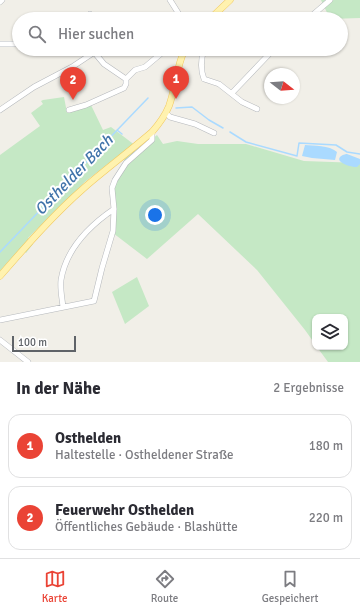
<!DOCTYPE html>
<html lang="de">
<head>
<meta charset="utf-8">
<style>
  :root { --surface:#fff; --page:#f2f2f3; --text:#2b2b33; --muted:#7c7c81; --line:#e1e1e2; --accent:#ea4335 }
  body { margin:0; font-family:Signika,sans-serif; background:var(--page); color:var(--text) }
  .controls { position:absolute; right:12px; bottom:12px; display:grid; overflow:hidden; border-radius:8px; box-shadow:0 1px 3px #0004 }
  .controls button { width:36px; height:36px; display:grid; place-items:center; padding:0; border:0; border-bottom:1px solid var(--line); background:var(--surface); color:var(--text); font:20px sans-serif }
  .compass { position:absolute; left:264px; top:68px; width:36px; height:36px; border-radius:50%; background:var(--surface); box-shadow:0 1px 3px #0004; rotate:107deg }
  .scale { position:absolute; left:12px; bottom:10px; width:64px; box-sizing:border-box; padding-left:4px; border:2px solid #5f6368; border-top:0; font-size:11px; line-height:14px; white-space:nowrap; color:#5f6368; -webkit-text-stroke:3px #fff; paint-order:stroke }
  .you { position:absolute; left:155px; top:215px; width:14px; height:14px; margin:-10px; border:3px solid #fff; border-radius:50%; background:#1a73e8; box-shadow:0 0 0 6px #1a73e833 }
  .badge { display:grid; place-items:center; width:26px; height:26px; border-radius:50%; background:var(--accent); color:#fff; font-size:13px; font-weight:700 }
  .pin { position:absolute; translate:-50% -33px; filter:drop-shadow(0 1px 2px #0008) }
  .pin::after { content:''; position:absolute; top:21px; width:14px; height:12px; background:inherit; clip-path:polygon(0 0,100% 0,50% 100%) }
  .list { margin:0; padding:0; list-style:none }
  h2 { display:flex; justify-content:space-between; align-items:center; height:52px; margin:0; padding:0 16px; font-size:17px }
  h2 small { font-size:13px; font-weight:400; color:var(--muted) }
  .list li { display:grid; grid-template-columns:26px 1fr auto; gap:12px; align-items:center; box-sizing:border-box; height:64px; margin:0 8px 8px; padding:0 8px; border:1px solid var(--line); border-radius:12px }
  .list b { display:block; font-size:15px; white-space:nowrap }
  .list p { margin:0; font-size:13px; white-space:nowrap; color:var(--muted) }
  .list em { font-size:13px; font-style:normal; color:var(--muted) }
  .icon { flex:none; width:22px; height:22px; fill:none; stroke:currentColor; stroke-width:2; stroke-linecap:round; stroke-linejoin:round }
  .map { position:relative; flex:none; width:360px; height:362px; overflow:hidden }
  .search { position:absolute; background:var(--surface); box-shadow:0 1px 3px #0004; left:12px; right:12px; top:12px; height:44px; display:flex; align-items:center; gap:10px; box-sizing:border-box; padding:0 14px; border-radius:22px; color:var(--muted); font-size:15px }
  .sheet { height:196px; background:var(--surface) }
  nav { display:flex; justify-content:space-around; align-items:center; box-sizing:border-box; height:56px; border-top:1px solid var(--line); background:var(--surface); font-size:11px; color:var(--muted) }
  nav a { display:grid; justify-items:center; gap:2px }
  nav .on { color:var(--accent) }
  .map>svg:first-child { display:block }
  .green { fill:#c5e8c5 }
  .water { fill:#aadaff }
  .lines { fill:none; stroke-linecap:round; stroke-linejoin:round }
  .stream { stroke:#aadaff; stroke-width:1.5 }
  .minor-casing { stroke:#b5b8bc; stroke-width:6 }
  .major-casing { stroke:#f2c960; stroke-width:7 }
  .minor { stroke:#fff; stroke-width:5 }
  .major { stroke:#fff2af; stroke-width:6 }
  .labels { text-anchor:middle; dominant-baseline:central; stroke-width:4; stroke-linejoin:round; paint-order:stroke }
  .water-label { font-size:16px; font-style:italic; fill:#4174aa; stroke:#fff }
</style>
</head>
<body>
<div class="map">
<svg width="360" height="362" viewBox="0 0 360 362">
  <rect width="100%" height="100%" fill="#f1efe8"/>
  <!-- green -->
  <path class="green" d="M321 0H360V18L330 19Z
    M64 97 67 113 91 105 103 130 111 127 140 149 157 135 163 144 177 141 198 144H246L304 161 360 163V362H328L317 347H345V317H315V344L305 330 257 270 198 214 147 259 113 233 111 187 125 161 118 156 86 181 28 238 33 244 26 253 21 248 0 271V155L40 126 31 113 43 104 41 101 43 100Z
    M137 277 149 306 125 324 112 292Z"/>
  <!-- water -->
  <path class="water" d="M305 145C314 146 329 145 337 152L335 160 312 158 302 156Z
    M347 154 360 159V164L357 167C353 167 344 165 341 162 336 158 343 154 347 154Z"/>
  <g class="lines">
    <!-- stream -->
    <path class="stream" d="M176 108 192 107 209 120 223 128
      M117 130 122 134
      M230 132 246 142 297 156 299 143 336 145 347 152 360 154
      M0 252 148 98"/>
    <!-- minor casing -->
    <g class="minor-casing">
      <path id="minor" d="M170 0 182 19
        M0 2 2 0
        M88 19 90 14
        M308 19 330 0
        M0 44H19
        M84 49 94 52 104 64 126 79
        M204 49C201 59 200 69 204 79L219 84 242 102 257 109
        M232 93 274 49
        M0 110 34 87 72 67 99 49
        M69 110 86 105 124 88 126 84V79L135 70 145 67 164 51 166 49
        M166 113 170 117 195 124 214 133
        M63 307C62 298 60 289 61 280 66 249 89 226 114 209
        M0 320 94 301 102 268 113 231 114 209 112 188 115 180 126 163 152 140V132
        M0 340 28 362"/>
    </g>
    <!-- major casing -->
    <g class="major-casing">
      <path id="major" d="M210 19 230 0
        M0 276C27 245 54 214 85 187 107 168 130 151 152 132 159 124 165 116 169 106 176 87 176 67 185 49"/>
    </g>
    <!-- minor -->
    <use href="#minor" class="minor"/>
    <!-- major -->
    <use href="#major" class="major"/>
  </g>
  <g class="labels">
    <!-- water labels -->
    <g class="water-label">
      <text transform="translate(74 175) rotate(-46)">Osthelder Bach</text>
    </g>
  </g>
</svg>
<div class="controls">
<button><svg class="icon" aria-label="layers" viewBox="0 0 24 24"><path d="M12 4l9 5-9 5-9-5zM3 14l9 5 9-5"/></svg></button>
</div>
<svg class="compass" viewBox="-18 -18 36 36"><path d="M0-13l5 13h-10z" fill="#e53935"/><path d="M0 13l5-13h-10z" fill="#7c7c81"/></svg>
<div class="scale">100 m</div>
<div class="you"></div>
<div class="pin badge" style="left:176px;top:99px">1</div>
<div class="pin badge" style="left:73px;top:100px">2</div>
<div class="search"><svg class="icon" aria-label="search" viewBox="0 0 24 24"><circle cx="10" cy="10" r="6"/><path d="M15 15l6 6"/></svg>Hier suchen</div>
</div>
<section class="sheet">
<h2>In der Nähe<small>2 Ergebnisse</small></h2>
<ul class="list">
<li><span class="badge">1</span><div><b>Osthelden</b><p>Haltestelle · Ostheldener Straße</p></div><em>180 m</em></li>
<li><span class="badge">2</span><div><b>Feuerwehr Osthelden</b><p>Öffentliches Gebäude · Blashütte</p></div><em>220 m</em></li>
</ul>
</section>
<nav>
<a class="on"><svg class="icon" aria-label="map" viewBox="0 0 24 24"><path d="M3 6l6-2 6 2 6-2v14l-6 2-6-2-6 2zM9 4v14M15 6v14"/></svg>Karte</a>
<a><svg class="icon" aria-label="directions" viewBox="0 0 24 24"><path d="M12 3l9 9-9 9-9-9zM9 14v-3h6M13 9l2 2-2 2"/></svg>Route</a>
<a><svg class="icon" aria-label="saved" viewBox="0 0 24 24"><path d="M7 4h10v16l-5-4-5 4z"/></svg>Gespeichert</a>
</nav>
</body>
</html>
